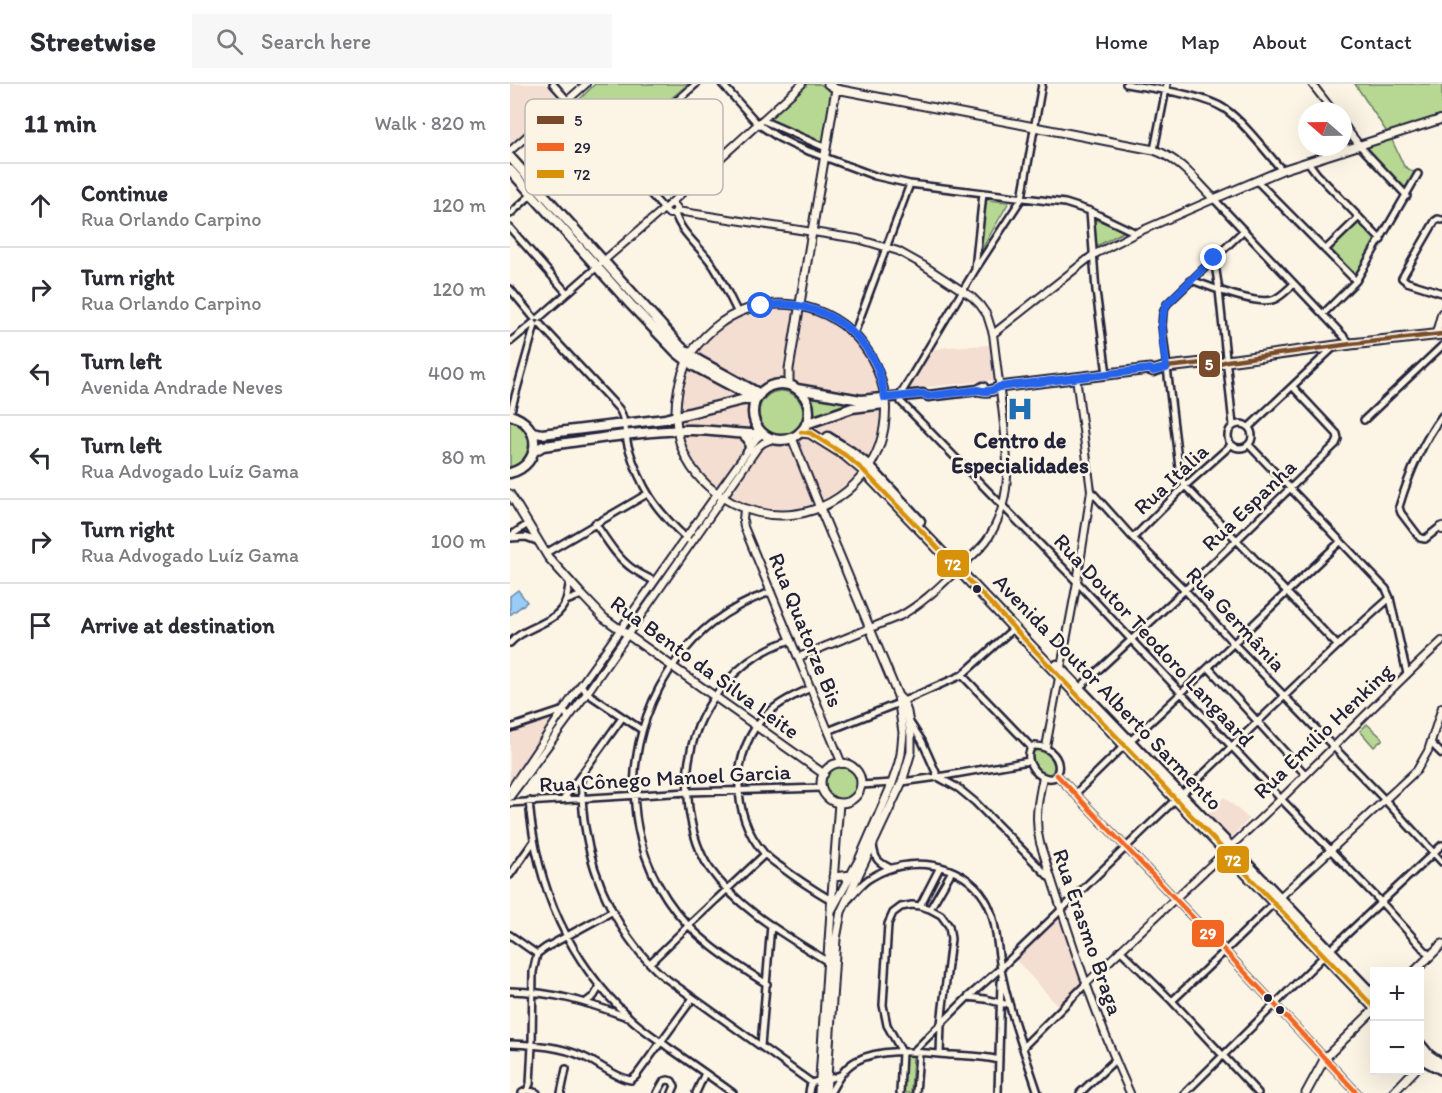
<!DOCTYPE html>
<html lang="en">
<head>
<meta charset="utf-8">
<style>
  :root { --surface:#fff; --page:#f7f7f7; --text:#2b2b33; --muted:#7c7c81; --line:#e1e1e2 }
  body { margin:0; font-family:Itim,sans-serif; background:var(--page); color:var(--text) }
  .controls { position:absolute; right:18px; bottom:18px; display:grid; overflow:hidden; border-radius:0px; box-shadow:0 6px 24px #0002 }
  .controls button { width:54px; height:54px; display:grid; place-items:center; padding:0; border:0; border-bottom:2px solid var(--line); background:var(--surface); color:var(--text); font:30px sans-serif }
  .compass { position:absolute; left:788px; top:18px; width:54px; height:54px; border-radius:50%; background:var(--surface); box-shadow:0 6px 24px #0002; rotate:290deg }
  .stop { position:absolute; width:18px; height:18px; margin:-14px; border:4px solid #2563eb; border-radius:50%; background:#fff }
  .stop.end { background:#2563eb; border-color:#fff; box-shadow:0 2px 6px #0008 }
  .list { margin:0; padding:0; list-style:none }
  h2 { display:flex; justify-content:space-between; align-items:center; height:78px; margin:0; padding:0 24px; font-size:26px }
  h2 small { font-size:20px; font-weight:400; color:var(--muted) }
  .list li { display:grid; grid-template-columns:39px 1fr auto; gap:18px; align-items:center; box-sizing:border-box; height:84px; padding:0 24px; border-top:2px solid var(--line) }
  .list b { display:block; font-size:22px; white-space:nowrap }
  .list p { margin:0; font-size:20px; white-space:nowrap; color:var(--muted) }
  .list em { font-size:20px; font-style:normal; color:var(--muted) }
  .icon { flex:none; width:33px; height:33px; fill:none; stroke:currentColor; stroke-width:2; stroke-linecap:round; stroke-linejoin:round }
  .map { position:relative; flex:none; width:932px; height:1009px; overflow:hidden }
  header { display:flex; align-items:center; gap:36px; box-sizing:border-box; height:84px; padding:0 30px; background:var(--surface); border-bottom:2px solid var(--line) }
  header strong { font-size:28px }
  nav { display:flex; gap:33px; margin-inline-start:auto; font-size:21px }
  .search { width:420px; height:54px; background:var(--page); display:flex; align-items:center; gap:15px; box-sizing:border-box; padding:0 21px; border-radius:0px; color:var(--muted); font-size:22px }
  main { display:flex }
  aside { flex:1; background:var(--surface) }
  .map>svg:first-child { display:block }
  .built { fill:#f4ddd1 }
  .green { fill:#b7d892; stroke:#6c7d66; stroke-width:1.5 }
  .water { fill:#99cdf7; stroke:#6989ac; stroke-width:1.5 }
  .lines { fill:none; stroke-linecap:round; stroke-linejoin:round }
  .minor-casing { stroke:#22223b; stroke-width:10 }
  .tertiary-casing { stroke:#22223b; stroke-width:10 }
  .secondary-casing { stroke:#22223b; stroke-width:11 }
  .primary-casing { stroke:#22223b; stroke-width:13 }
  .minor { stroke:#fcf5e5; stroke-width:5 }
  .tertiary { stroke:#fcf5e5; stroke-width:6 }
  .secondary { stroke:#fcf5e5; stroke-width:7 }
  .primary { stroke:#fcf5e5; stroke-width:8 }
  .bus-1-casing { stroke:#fcf5e5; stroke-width:9 }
  .bus-2-casing { stroke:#fcf5e5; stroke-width:9 }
  .bus-3-casing { stroke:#fcf5e5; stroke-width:9 }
  .bus-1 { stroke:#7a4b2a; stroke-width:4.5 }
  .bus-2 { stroke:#f26522; stroke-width:4.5 }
  .bus-3 { stroke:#d79209; stroke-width:4.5 }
  .route { stroke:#2563eb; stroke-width:8 }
  .bus-dot { fill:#22223b; stroke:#fcf5e5; stroke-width:2 }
  .labels { text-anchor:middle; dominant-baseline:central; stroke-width:5; stroke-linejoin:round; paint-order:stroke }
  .poi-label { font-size:22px; font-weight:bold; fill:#22223b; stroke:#fcf5e5 }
  .street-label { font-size:22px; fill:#22223b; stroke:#fcf5e5 }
  .key { fill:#fcf5e5; stroke:#bbb6b2; stroke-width:1.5 }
  .key-label { font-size:16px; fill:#22223b }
  .line-badge { stroke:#fcf5e5; stroke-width:2 }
  .badge-label { font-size:16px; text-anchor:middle; font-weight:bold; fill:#fff }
</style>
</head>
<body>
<header>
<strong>Streetwise</strong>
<div class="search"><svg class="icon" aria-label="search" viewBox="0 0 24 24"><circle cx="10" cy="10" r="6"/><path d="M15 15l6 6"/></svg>Search here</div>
<nav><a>Home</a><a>Map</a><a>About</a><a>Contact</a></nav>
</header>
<main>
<aside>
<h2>11 min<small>Walk · 820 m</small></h2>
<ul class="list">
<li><svg class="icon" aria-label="ahead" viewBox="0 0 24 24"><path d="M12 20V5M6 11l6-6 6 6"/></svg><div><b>Continue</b><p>Rua Orlando Carpino</p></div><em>120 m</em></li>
<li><svg class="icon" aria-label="right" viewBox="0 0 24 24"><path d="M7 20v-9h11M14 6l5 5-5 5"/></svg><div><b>Turn right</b><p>Rua Orlando Carpino</p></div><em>120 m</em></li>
<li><svg class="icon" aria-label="left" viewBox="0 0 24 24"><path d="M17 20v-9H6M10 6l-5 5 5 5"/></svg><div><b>Turn left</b><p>Avenida Andrade Neves</p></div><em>400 m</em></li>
<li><svg class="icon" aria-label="left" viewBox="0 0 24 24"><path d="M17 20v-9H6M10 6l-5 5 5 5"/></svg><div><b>Turn left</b><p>Rua Advogado Luíz Gama</p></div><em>80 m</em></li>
<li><svg class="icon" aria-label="right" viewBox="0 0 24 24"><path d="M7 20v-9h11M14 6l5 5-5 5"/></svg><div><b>Turn right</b><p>Rua Advogado Luíz Gama</p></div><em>100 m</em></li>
<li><svg class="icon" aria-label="arrive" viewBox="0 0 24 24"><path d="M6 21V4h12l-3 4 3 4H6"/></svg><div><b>Arrive at destination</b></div></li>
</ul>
</aside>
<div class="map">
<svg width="932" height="1009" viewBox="0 0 932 1009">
  <rect width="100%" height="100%" fill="#fcf5e5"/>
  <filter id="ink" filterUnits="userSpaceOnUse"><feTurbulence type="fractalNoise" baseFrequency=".0167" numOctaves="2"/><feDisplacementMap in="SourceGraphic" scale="12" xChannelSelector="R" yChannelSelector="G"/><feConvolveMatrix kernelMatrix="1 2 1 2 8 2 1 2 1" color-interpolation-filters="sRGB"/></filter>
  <g filter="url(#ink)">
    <!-- built -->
    <path class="built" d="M0 0H36L48 15 45 19 0 61Z
      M170 325a100 100 0 1 1 200 0a100 100 0 1 1-200 0Z
      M481 261 484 296 398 305 423 266 437 263Z
      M41 633 44 635 42 642 0 697V648Z
      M714 713 739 735 719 756 697 732Z
      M548 832 572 897 548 922 506 876Z"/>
    <!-- green -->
    <path class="green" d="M85 0H178L106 62 67 18Z
      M295 0H310L324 9 315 62 256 37Z
      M845 0H932V34L886 49 876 47Z
      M881 54 894 82 905 89 896 106 853 62Z
      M476 116 499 118 469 170Z
      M582 134 615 147 585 163Z
      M849 139 867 157 845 193 820 167Z
      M249 329a22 22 0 1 1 44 0a22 22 0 1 1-44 0Z
      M303 312 363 318 333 323 303 332 300 315V313Z
      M0 336C27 342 26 377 0 384Z
      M857 640 873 655 864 663 850 647Z
      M526 665C540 666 553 683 537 692 528 688 522 682 521 671L522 667Z
      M316 699a16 16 0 1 1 32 0a16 16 0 1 1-32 0Z
      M392 971 403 972 401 1009H390Z"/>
    <!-- water -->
    <path class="water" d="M8 506 17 518 0 531V512Z"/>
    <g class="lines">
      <!-- minor casing -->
      <g class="minor-casing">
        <path id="minor" d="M43 0 154 125
          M212 0 248 40 269 54 285 62 365 92 400 100 555 119 580 127 626 149
          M616 0C644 5 692 10 715 25 734 38 757 69 772 86
          M252 36 316 64
          M850 62 897 112
          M644 66 657 0
          M106 70 186 0
          M798 78 807 90 871 156
          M747 97 846 197
          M704 115 841 260
          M580 127 586 207 597 290
          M165 129C170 149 193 165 204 183 213 197 220 214 228 229
          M0 130 22 110
          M932 136 928 135 925 137 892 194 897 198 932 209
          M0 144 57 209
          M734 146 657 220 653 229 652 242 670 392 675 402 827 561
          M815 166 849 133
          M704 174 709 206 723 341
          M465 185 473 109
          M681 196C699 202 748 223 765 215 772 212 778 205 784 200
          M0 205 24 234
          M813 230 846 197 908 90
          M29 234 87 183
          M30 240 109 325C116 335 115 350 118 362 131 405 145 425 178 456
          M344 250 400 100
          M0 258 23 239
          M389 313 465 186 512 114 532 0
          M391 318 567 498 771 715 872 819 920 872
          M0 330 25 241
          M854 336 932 262
          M718 352a12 12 0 1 1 24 0a12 12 0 1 1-24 0Z
          M739 343 824 263
          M739 361 876 505 880 514 897 590
          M581 407 623 454 675 506 724 560 875 716 932 778
          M85 439C96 455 107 474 123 485 130 490 137 493 144 497
          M930 443 915 455 910 454 891 429 889 423C898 393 913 357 932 332
          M0 452 18 440
          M0 454 16 453 27 457
          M623 454 675 402 721 361
          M36 469 137 410
          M56 517 72 511
          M281 556C231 571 189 619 180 671 176 689 177 707 179 725 182 746 188 768 200 785 228 825 277 852 318 878
          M0 559C15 541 48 541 56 516 58 510 58 504 60 497
          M699 584 795 690
          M452 591 521 663
          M71 601 77 609 132 646
          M301 604C285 611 270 618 257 630 220 665 220 731 254 769 258 774 265 779 271 783 287 795 304 806 321 816
          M569 604 675 506 826 360 828 355 827 350 783 303
          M399 637 412 657 428 693 448 704 465 718 541 795
          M0 644 54 626 58 634
          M318 647 389 619 452 591 504 544
          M620 657C691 592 759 524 830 458
          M921 659 932 670
          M523 662C540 661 554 676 546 693 529 700 510 675 523 662Z
          M71 691C72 708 72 726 75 743 83 798 111 856 154 893L302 999
          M547 691 715 867 847 1009
          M392 698 428 693 519 677
          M351 701 383 699
          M565 710 615 661
          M671 711C741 646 808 577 880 514
          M53 716 112 634
          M19 717C26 801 57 875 119 933 131 945 146 954 159 964 181 979 202 994 223 1009
          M0 719 178 708 312 704
          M363 761C365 776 368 778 380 784
          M0 791 24 757
          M339 815C346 807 352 798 362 793 398 771 452 777 475 815 488 835 487 872 493 895 501 934 516 972 528 1009
          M410 822 430 783
          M420 825 442 787
          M0 851 27 870
          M610 866 662 917 748 1009
          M27 870 35 864 103 827
          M140 879 178 842 255 770
          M257 900C220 877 181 852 157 815 109 743 115 645 167 576 177 563 188 550 201 540 219 526 240 515 261 508
          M0 907C45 908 76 918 117 933
          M458 913 475 915 495 920
          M662 917 715 867 764 819
          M76 918 84 912 90 902
          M0 960C26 961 50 962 74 973 88 979 106 994 121 996L126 992 183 914
          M251 962 261 841
          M513 963 576 900
          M403 968 458 913 491 884 666 715
          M17 1006 27 1009
          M12 1009 17 1006 20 1000 22 961 23 888 27 870
          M51 1009 56 985
          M147 1009 154 997 158 996 162 997 165 1002 162 1009
          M186 1009 195 989
          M299 1009C300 997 303 998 314 996 319 995 325 993 330 991
          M320 1009C327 997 333 984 346 977 375 962 412 969 443 971 458 972 474 972 489 976
          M390 1009 392 968 377 941 373 921 378 840 383 829 391 823 402 821 410 822 420 825 431 831 439 842 441 855 431 940 430 970
          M406 1009 409 969
          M488 1009 491 898
          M570 1009 605 976
          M675 1009 820 866 932 761"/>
      </g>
      <!-- tertiary casing -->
      <g class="tertiary-casing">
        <path id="tertiary" d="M802 0 823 27
          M833 40 850 62
          M0 67 76 0
          M154 125 159 130H164L167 124 162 118
          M167 127 348 155 388 167 413 181 462 213 470 221 477 231 483 250C486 274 489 299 492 323 497 369 505 411 479 453 471 466 458 475 447 486 429 503 412 520 390 532L289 573
          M91 179 162 118 292 0
          M483 250 583 171 626 149 704 115
          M234 425 233 436 234 443 332 680
          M932 442 930 443 932 446
          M536 663 567 498 581 407 566 293
          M533 693C528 716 524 736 530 759 557 844 583 928 620 1009
          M0 706 63 612 246 355 252 350
          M0 713 77 609 248 363 253 359 262 355
          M769 814 907 686 918 667 932 623
          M576 900C640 837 707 776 772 714 825 662 877 608 932 557"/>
      </g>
      <!-- secondary casing -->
      <g class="secondary-casing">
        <path id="secondary" d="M318 0 326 5 644 66C670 75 686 97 704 115L772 86 932 35
          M833 67 836 44
          M926 251 932 229
          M177 277C159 320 161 369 198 402 227 428 266 438 303 426 328 418 349 400 362 378 374 357 378 331 374 307 370 290 365 276 354 262 322 218 256 206 212 238 199 247 189 258 180 270
          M279 301V285L326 5
          M282 354 310 424 388 612 393 617 397 628 401 651V668L392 698 331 828 326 855 316 1009
          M0 410 38 473 72 511 94 534 314 690
          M311 699a20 20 0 1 1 40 0a20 20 0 1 1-40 0Z
          M323 793 342 791
          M321 824 329 719
          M904 888 932 860
          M309 1009 321 827 349 776 380 705 388 682 391 670 393 649 388 612
          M796 1009 815 974 864 926
          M883 1009 905 986"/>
      </g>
      <!-- primary casing -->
      <g class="primary-casing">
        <path id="primary" d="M0 73 171 263 188 276 250 310
          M0 86 121 221 166 268 184 282 246 315
          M243 328a28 28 0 1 1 56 0a28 28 0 1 1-56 0Z
          M287 305 351 316 413 310 418 312 468 306 473 303
          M468 306C475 308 483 307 489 303L640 285 643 287 656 283 693 279C701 281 710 280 717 277L841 260 932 250
          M0 331C32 340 33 380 0 389
          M296 340 342 324 374 320
          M22 348 32 350 155 335 232 316 242 315
          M291 348 300 349 335 371 353 386 448 485 764 819 864 923
          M233 350 239 356 240 365
          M318 353 340 367 358 381 410 437
          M23 368 33 362C81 356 129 347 177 346 202 345 227 351 252 350
          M547 581 864 912
          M910 960 919 971 932 980
          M910 971 915 977 932 986"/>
      </g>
      <!-- minor -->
      <use href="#minor" class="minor"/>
      <!-- tertiary -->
      <use href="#tertiary" class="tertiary"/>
      <!-- secondary -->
      <use href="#secondary" class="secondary"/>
      <!-- primary -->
      <use href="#primary" class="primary"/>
      <!-- bus-1 casing -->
      <g class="bus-1-casing">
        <path id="bus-1" d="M468 306C475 308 483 307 489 303L640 285 643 287 656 283 693 279C701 281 710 280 717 277L841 260 932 250"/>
      </g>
      <!-- bus-2 casing -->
      <g class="bus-2-casing">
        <path id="bus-2" d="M547 691 715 867 847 1009"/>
      </g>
      <!-- bus-3 casing -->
      <g class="bus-3-casing">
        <path id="bus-3" d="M291 348 300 349 335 371 353 386 448 485 764 819 864 923"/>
      </g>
      <!-- bus-1 -->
      <use href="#bus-1" class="bus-1"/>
      <!-- bus-2 -->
      <use href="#bus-2" class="bus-2"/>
      <!-- bus-3 -->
      <use href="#bus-3" class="bus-3"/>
    </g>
  </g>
  <g class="lines" filter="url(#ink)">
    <!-- route -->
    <path class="route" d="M251 222C299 214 346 237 367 283 371 293 373 304 375 314L413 310 418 312 468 306C475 308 483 307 489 303L640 285 643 287 656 284C655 266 647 235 657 220L704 174"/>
  </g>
  <!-- icons -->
  <defs>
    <g id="hospital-bare" transform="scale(2.07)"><path d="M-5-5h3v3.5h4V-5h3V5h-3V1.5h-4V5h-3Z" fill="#1f6fb2" stroke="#fcf5e5" stroke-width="2.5" paint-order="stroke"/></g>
  </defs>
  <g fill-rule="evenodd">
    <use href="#hospital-bare" x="510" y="325"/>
  </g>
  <!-- markers -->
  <g class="bus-dot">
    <circle cx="467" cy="505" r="5"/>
    <circle cx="758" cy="914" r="5"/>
    <circle cx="770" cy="926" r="5"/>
  </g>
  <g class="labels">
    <!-- poi labels -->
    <g class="poi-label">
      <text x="510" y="356">Centro de<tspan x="510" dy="25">Especialidades</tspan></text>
    </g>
    <!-- street labels -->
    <g class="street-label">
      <text transform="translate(661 395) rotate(-43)">Rua Itália</text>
      <text transform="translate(739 421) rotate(-44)">Rua Espanha</text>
      <text transform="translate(726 535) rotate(47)">Rua Germânia</text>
      <text transform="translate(296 546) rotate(68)">Rua Quatorze Bis</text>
      <text transform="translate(644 556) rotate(47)">Rua Doutor Teodoro Langaard</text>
      <text transform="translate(195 583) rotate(36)">Rua Bento da Silva Leite</text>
      <text transform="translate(598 608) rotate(46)">Avenida Doutor Alberto Sarmento</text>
      <text transform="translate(813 647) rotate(-44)">Rua Emílio Henking</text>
      <text transform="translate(155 694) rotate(-3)">Rua Cônego Manoel Garcia</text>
      <text transform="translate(578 848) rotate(71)">Rua Erasmo Braga</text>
    </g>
  </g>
  <!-- legend -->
  <rect x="15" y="15" width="198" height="96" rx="9" class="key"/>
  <rect x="27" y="32" width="27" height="8" fill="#7a4b2a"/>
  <rect x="27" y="59" width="27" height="8" fill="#f26522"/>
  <rect x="27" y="86" width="27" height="8" fill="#d79209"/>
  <g class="key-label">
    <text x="64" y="42">5</text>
    <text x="64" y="69">29</text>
    <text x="64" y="96">72</text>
  </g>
  <g class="line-badge">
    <rect x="688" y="266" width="23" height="28" rx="6" fill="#7a4b2a"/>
    <rect x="426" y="465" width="34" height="29" rx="6" fill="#d79209"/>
    <rect x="706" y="761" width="34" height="29" rx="6" fill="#d79209"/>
    <rect x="681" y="835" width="34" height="29" rx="6" fill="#f26522"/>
  </g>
  <g class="badge-label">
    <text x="699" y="286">5</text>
    <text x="443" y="486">72</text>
    <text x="723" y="782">72</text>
    <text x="698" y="855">29</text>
  </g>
</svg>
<div class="controls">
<button>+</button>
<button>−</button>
</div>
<svg class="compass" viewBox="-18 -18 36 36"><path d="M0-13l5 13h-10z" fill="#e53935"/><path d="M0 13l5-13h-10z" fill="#7c7c81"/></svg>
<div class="stop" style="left:251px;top:222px"></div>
<div class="stop end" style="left:704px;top:174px"></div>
</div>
</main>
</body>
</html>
